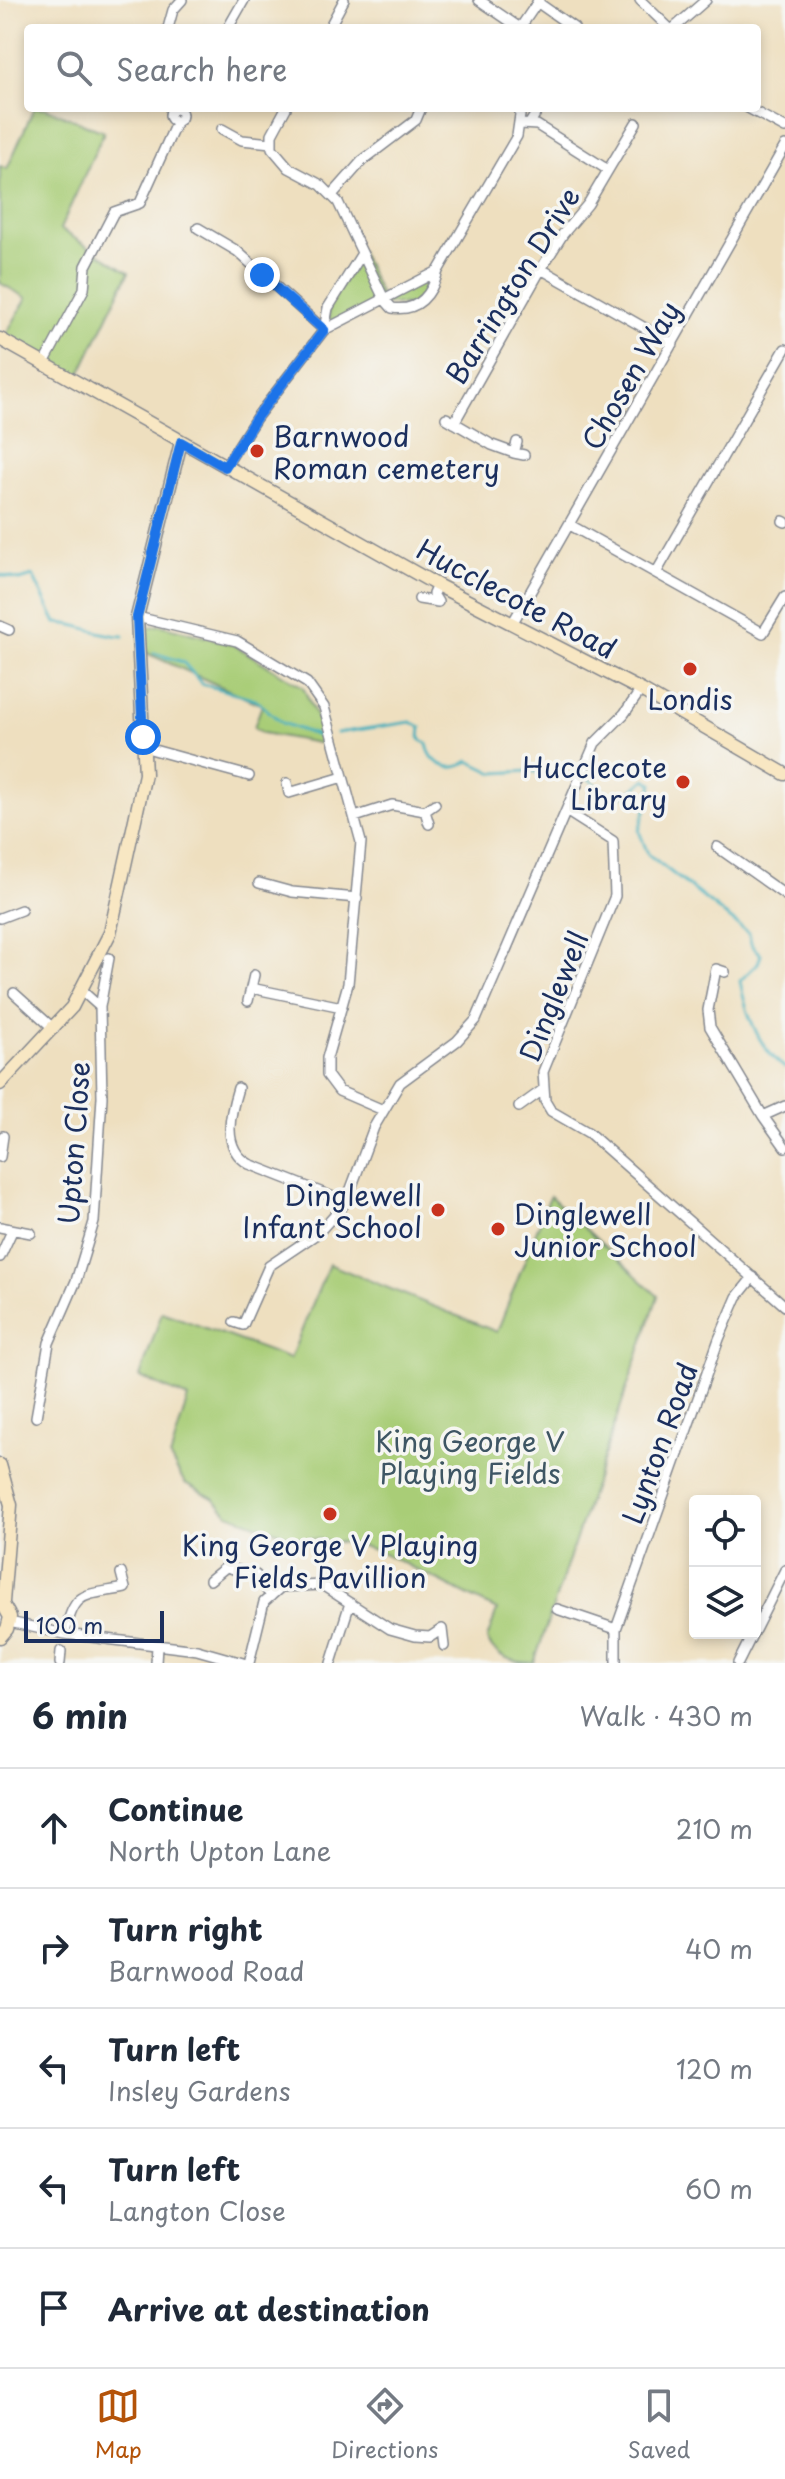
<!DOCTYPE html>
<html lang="en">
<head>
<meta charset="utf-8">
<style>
  :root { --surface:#fff; --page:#f6f6f7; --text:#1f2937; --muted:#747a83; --line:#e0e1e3; --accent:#b45309 }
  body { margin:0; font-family:"Playpen Sans",sans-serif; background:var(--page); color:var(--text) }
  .controls { position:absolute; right:24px; bottom:24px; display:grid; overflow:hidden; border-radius:8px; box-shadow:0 4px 12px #0003 }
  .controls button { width:72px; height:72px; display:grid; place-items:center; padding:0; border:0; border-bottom:2px solid var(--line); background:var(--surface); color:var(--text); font:40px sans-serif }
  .scale { position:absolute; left:24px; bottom:20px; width:140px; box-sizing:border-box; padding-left:8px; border:4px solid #1b2f5e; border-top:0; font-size:22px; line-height:28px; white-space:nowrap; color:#1b2f5e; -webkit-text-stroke:6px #f6f6f2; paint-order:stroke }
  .stop { position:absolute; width:24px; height:24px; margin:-18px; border:6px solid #1a73e8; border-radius:50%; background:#fff }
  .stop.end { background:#1a73e8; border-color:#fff; box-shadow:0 2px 8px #0008 }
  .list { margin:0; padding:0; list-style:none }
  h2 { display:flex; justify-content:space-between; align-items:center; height:104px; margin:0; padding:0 32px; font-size:34px }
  h2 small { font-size:26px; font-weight:400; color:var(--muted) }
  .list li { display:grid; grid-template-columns:52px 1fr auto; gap:24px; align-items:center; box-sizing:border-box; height:120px; padding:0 32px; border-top:2px solid var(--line) }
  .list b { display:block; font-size:30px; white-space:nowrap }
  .list p { margin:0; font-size:26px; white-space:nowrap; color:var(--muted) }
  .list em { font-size:26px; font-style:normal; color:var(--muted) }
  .icon { flex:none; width:44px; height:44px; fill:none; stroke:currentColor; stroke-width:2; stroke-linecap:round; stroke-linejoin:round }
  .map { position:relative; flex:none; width:785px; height:1663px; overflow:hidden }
  .search { position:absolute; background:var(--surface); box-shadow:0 4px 12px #0003; left:24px; right:24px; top:24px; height:88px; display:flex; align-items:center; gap:20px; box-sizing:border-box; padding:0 28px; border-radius:8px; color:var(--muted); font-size:30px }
  .sheet { height:704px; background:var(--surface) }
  nav { display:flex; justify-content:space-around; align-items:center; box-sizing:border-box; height:112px; border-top:2px solid var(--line); background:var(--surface); font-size:22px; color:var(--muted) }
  nav a { display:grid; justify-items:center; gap:4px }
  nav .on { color:var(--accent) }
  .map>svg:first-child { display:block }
  .green { fill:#a9cd77; stroke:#627e6a; stroke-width:2 }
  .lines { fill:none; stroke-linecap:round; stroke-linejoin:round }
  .stream { stroke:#3faebb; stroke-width:3 }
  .street-casing { stroke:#84878e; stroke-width:12 }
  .secondary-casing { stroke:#84878e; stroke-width:15 }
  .street { stroke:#fff; stroke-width:9 }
  .secondary { stroke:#f8e7c3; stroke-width:12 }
  .route { stroke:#1a73e8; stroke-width:10 }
  .poi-dot { fill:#c8321e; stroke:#f6f6f2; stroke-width:3 }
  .labels { text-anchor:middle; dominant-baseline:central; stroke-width:7; stroke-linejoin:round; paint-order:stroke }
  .street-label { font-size:28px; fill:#1b2f5e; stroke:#f6f6f2 }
  .poi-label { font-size:28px; fill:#1b2f5e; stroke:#f6f6f2; text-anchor:start }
  .park-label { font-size:28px; fill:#3e5664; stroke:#f6f6f2 }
</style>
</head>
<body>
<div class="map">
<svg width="785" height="1663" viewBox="0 0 785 1663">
  <rect width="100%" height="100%" fill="#f6f6f2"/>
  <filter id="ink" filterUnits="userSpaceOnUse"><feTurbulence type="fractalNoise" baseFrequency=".0125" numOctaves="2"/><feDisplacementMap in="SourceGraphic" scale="16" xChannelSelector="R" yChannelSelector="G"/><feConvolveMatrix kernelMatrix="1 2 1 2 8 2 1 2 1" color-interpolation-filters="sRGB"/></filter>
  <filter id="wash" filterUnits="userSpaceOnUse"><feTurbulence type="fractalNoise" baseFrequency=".006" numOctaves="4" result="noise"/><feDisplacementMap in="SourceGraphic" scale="32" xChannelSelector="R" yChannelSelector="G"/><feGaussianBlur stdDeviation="1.8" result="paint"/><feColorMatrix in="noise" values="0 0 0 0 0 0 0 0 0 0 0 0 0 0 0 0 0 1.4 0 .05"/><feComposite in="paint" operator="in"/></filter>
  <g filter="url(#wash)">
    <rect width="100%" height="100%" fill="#eedfbf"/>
    <!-- green -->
    <path class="green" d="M34 108H45L104 132 60 229 129 272 79 376 5 336 27 298 0 283V166L7 169Z
      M361 252 383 301 438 271 417 306 379 303 330 324 328 308Z
      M160 625 232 644 303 687 320 725 323 744 263 733 254 727 262 705 140 650V629Z
      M550 1196 658 1296 534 1663C516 1663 493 1657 487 1639L497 1610 381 1552 355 1544 290 1536 228 1514 213 1498 185 1483 170 1458 188 1398 140 1377 162 1312 290 1359 329 1264 497 1332Z"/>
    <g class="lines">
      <!-- stream -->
      <path class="stream" d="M0 575 20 580 33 576 56 623C80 623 99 636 124 636
        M154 653 183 662 202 684 255 699 282 723 318 736
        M337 733 411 722 421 727 420 739 427 744C431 765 451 774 469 761L494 773 530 771 569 777
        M588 778 603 790 604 799 609 801 631 792 646 779 653 784 639 831 648 854 748 933 752 946 761 955 758 963 740 981C746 1013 758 1048 785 1068"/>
    </g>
  </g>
  <g filter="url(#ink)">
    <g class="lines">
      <!-- street casing -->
      <g class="street-casing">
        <path id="street" d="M479 0 520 28
          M640 0 669 28
          M537 2 574 28
          M168 28 173 10 182 0
          M228 28 244 0
          M329 28 344 0
          M520 28 539 0
          M674 28 706 0
          M286 108 272 134V148L289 168 321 185 338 202 384 299 392 308C418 312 432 295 438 271
          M748 108 785 128
          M170 115a6 6 0 1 1 12 0a6 6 0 1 1-12 0Z
          M530 123 539 108
          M521 124 537 125 608 170
          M222 129 242 140 271 143
          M332 195 362 161 416 120 421 108
          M198 228 237 251 324 330
          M541 269 673 344
          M324 330 328 308 361 255
          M44 363 84 289 86 266 114 212 140 203 177 121
          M446 418 492 445 514 453
          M454 423 541 269 563 234 588 204 636 123
          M517 442 514 453 524 455
          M225 467 256 418 324 330 438 271 517 136 521 108
          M783 521 785 522
          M570 525 763 633 785 597
          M656 573 785 349
          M419 599 438 602 433 594 437 585
          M137 617 237 641 307 683 324 707 361 842 348 984 327 1058V1075L339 1091 383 1110
          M512 624 785 146
          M0 626 9 630
          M143 747 249 776
          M287 783 289 793 343 777
          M425 811 429 824
          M566 811 613 841 615 896 543 1072 545 1101 551 1111 589 1133 785 1306
          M355 817 392 805 425 811 435 804
          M717 847 785 895
          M259 883 292 892 357 898
          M0 918 21 910
          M725 972 716 969 708 1010 710 1027 763 1116 785 1106
          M251 988 342 1007
          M14 993 54 1029
          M248 1001 254 975
          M100 1007 109 958
          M238 1088C230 1114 221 1148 249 1164L346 1202
          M519 1107 544 1089
          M763 1116 785 1147
          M0 1157 3 1136
          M0 1227 31 1233
          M0 1257 12 1231
          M234 1322 243 1325 269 1266 318 1233 346 1202 374 1127 400 1083 457 1041 476 1020 595 743 624 714 641 690
          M36 1417 49 1343 76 1281 94 1222 102 1097 100 1007 82 991
          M210 1580 226 1567 256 1575 271 1596
          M557 1609 616 1629V1663
          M9 1622 65 1634 197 1650 243 1663
          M616 1629 719 1339 737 1297 753 1277
          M755 1630 785 1570
          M65 1634C74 1589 85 1596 125 1588L121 1573
          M60 1663 61 1651
          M156 1663 157 1646
          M249 1663 264 1602 281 1587 322 1585 390 1629 415 1636 430 1637 442 1629 444 1646
          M331 1663 350 1603
          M738 1663 753 1633"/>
      </g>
      <!-- secondary casing -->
      <g class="secondary-casing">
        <path id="secondary" d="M0 339 437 585 641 690 785 774
          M0 1084 72 1007 110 933 145 774 137 617 181 442
          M0 1465 11 1505 3 1602
          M0 1599 10 1617 7 1629 0 1637"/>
      </g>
      <!-- street -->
      <use href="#street" class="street"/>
      <!-- secondary -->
      <use href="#secondary" class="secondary"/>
    </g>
  </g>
  <g class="lines" filter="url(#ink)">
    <!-- route -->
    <path class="route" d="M143 737 137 617 181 442 225 467 256 418 324 330 262 275"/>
  </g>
  <!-- markers -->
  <g class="poi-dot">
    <circle cx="257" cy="451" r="8"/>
    <circle cx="690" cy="669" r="8"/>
    <circle cx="683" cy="782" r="8"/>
    <circle cx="438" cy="1210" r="8"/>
    <circle cx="498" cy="1229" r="8"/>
    <circle cx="330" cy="1514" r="8"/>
  </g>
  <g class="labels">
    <!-- street labels -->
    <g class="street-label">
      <text transform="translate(512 285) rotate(-58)">Barrington Drive</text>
      <text transform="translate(630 375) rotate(-60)">Chosen Way</text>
      <text transform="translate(517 598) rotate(28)">Hucclecote Road</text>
      <text transform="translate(553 996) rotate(-68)">Dinglewell</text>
      <text transform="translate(73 1143) rotate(-86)">Upton Close</text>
      <text transform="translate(659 1443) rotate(-70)">Lynton Road</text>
    </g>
    <!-- poi labels -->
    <g class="poi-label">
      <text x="273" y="435">Barnwood<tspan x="273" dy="32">Roman cemetery</tspan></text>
      <text x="690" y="698" text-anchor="middle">Londis</text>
      <text x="667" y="766" text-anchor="end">Hucclecote<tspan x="667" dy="32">Library</tspan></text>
      <text x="422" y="1194" text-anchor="end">Dinglewell<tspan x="422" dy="32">Infant School</tspan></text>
      <text x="514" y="1213">Dinglewell<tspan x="514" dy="32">Junior School</tspan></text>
      <text x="330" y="1544" text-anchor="middle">King George V Playing<tspan x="330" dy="32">Fields Pavillion</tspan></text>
    </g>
    <!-- park labels -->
    <g class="park-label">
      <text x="470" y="1440">King George V<tspan x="470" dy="32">Playing Fields</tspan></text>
    </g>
  </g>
</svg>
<div class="controls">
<button><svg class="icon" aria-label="locate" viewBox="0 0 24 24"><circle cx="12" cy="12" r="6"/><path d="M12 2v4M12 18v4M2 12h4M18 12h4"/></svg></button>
<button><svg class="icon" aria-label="layers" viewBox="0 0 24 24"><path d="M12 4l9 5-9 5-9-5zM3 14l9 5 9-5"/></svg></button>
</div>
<div class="scale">100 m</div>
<div class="stop" style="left:143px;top:737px"></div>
<div class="stop end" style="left:262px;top:275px"></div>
<div class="search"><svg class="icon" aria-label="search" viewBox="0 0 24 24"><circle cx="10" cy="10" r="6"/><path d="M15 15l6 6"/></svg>Search here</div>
</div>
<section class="sheet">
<h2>6 min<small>Walk · 430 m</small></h2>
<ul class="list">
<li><svg class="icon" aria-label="ahead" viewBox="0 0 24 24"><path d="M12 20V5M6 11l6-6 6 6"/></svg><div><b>Continue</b><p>North Upton Lane</p></div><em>210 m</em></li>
<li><svg class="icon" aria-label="right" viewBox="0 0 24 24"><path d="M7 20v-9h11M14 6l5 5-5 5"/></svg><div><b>Turn right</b><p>Barnwood Road</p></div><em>40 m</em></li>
<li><svg class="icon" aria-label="left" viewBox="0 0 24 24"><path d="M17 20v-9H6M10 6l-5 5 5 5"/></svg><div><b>Turn left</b><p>Insley Gardens</p></div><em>120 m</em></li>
<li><svg class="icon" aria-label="left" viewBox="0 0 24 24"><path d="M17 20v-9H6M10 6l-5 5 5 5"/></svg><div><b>Turn left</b><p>Langton Close</p></div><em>60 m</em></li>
<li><svg class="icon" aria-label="arrive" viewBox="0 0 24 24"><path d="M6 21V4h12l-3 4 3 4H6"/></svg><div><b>Arrive at destination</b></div></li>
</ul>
</section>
<nav>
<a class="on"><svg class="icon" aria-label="map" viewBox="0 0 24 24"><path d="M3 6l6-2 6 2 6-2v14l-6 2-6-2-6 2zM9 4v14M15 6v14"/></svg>Map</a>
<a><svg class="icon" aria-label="directions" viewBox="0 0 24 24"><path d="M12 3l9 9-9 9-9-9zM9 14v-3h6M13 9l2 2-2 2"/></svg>Directions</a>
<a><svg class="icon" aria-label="saved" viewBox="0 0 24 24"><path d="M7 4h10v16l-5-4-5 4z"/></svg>Saved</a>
</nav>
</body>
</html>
